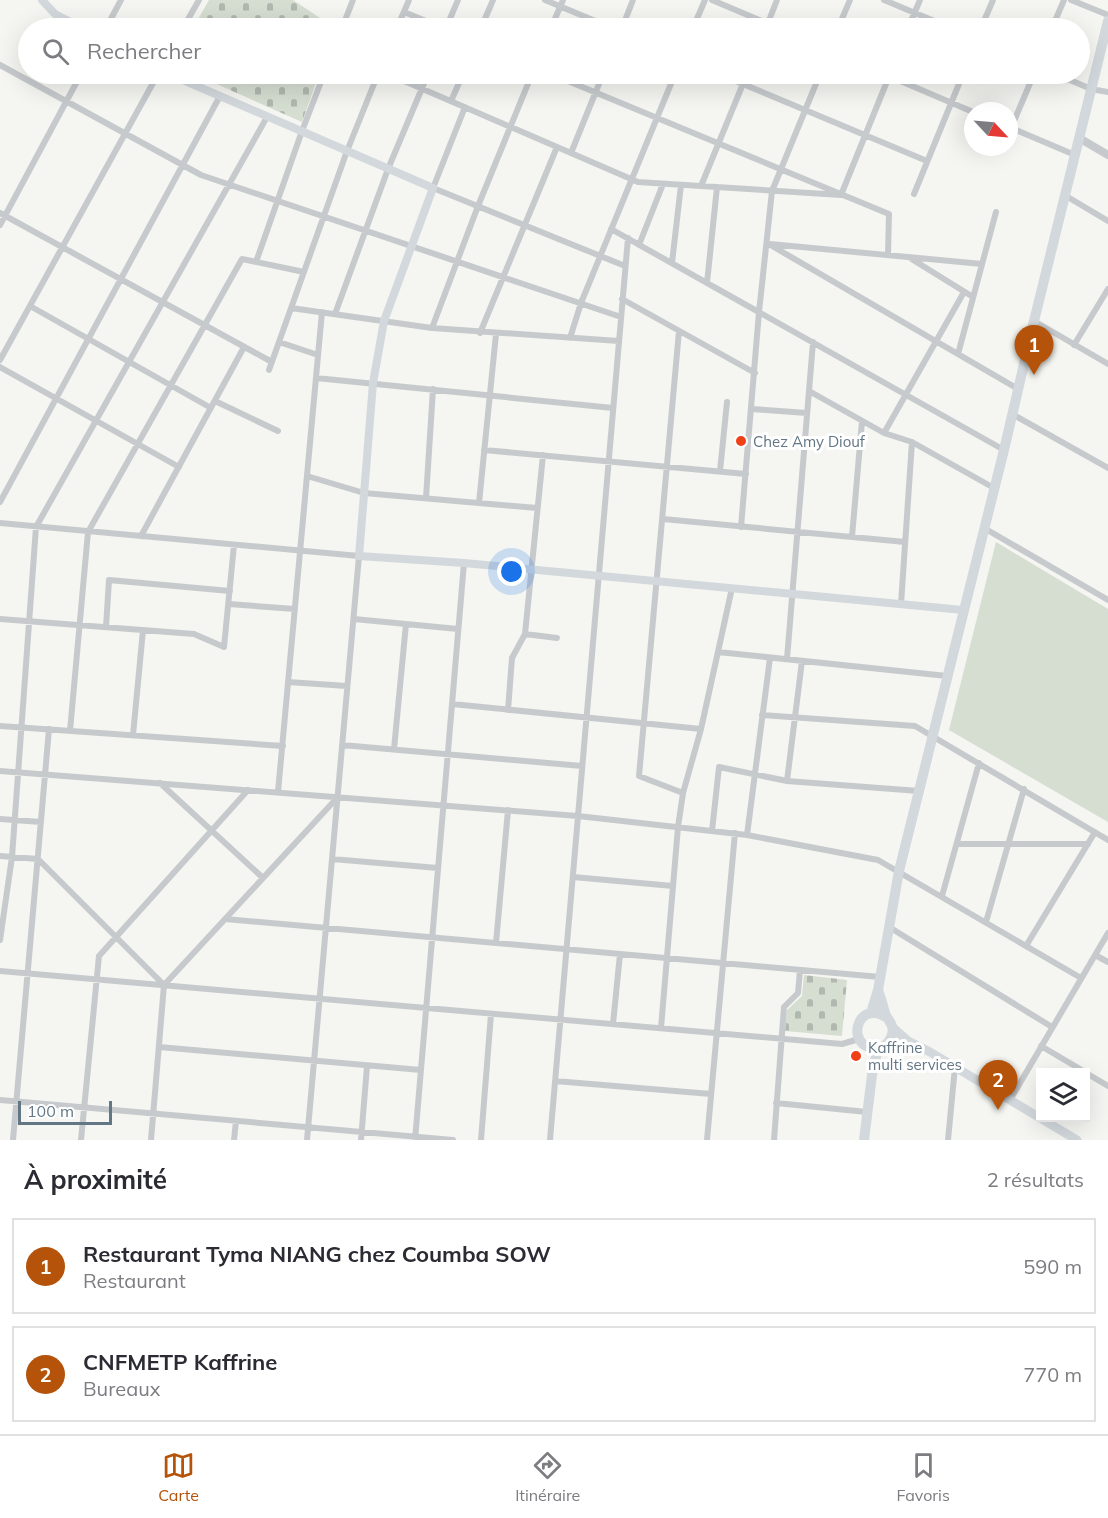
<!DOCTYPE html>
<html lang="fr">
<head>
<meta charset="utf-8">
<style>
  :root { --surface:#fff; --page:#f2f2f3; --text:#2b2b33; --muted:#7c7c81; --line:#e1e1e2; --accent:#b45309 }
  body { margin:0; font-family:Mulish,sans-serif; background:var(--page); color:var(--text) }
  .controls { position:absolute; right:18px; bottom:18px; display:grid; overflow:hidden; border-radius:0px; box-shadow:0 6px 24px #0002 }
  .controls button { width:54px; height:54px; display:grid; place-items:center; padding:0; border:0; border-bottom:2px solid var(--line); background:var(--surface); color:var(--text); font:30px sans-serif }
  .compass { position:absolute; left:964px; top:102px; width:54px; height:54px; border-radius:50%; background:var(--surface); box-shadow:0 6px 24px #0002; rotate:116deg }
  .scale { position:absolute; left:18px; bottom:15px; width:94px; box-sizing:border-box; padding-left:6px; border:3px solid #627684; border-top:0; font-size:16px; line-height:21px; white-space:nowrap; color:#627684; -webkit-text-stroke:4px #fff; paint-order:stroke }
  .you { position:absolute; left:512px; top:572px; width:21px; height:21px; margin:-15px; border:4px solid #fff; border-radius:50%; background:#1a73e8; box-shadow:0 0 0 9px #1a73e833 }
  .badge { display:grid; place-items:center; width:39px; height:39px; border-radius:50%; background:var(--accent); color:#fff; font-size:20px; font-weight:700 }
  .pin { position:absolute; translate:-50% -50px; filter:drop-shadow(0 2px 3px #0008) }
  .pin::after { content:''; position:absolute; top:32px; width:21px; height:18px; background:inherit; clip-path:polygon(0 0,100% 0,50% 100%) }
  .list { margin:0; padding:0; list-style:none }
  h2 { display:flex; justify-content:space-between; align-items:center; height:78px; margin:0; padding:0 24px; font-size:26px }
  h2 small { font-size:20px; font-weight:400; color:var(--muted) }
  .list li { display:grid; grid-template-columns:39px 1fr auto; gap:18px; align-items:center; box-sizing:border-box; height:96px; margin:0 12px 12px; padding:0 12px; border:2px solid var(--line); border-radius:0px }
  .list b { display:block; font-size:22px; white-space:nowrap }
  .list p { margin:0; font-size:20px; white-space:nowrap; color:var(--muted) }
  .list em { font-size:20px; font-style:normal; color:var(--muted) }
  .icon { flex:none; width:33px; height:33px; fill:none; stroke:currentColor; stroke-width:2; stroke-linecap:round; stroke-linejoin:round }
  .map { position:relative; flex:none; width:1108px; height:1140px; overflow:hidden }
  .search { position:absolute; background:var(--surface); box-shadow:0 6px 24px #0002; left:18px; right:18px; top:18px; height:66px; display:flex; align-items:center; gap:15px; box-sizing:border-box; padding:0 21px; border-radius:33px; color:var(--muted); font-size:22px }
  .sheet { height:294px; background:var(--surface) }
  nav { display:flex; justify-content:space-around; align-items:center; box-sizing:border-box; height:84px; border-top:2px solid var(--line); background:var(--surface); font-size:16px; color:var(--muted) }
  nav a { display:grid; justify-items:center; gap:3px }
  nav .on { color:var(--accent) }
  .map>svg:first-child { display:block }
  .green { fill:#d6ddd1 }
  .cemetery { fill:url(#cemetery-stones) }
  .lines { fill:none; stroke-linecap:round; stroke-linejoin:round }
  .minor { stroke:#c7cacd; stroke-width:6 }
  .tertiary { stroke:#c7cacd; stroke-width:8 }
  .secondary { stroke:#d2d8dc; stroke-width:8 }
  .primary { stroke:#d2d8dc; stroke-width:9 }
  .trunk { stroke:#d2d8dc; stroke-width:10 }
  .poi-dot { fill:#ef4017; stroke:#fff; stroke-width:2 }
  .labels { text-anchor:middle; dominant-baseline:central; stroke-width:6; stroke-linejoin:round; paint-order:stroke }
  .poi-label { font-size:15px; fill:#627684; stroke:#fff; text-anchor:start }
</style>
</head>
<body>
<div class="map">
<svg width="1108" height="1140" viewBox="0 0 1108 1140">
  <defs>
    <pattern id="cemetery-stones" width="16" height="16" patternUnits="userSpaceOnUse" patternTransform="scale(1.5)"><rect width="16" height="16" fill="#d6ddd1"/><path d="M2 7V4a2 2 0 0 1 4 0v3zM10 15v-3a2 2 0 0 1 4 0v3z" fill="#b1b8af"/></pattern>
  </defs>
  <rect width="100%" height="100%" fill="#f5f5f1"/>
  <!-- green -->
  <path class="green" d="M996 542 1108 609V822L949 730Z"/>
  <!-- cemetery -->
  <path class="cemetery" d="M209 0H293L335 28H193Z
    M194 74H319L302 122Z
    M804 975 847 980 842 1036 785 1031 787 1010 802 996Z"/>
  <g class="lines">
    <!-- minor -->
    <path class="minor" d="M545 0 612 28
      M712 0 778 28
      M884 0 951 28
      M1071 0 1108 15
      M404 12 443 28
      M106 28 121 0
      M183 28 199 0
      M342 28 353 0
      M397 28 409 0
      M446 28 458 0
      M481 28 493 0
      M551 28 563 0
      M622 28 633 0
      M693 28 705 0
      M766 28 777 0
      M838 28 850 0
      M908 28 920 0
      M981 28 993 0
      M1052 28 1064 0
      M0 65 201 175 621 317
      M388 74 638 182 841 195
      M551 74 889 214 888 255
      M719 74 927 161
      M884 74 973 112
      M1056 74 1091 89 1108 92
      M451 101 463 74
      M465 107 433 188 625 266
      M1009 127 1075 155
      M1011 128 1034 74
      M571 153 603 74
      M701 186 747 74
      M914 194 963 74
      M841 195 890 74
      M1066 196 1108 221
      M0 213 272 362
      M0 225 81 74
      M611 229 1004 450
      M767 243 1018 389
      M770 244 982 264
      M639 245 663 184
      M910 258 973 297
      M256 262 302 131 324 74
      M672 263 681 185
      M707 283 717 187
      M622 299 755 373
      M30 306 211 408
      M291 308 432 328 619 341
      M335 314 388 169 428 74
      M1034 321 1108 364
      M432 328 478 206 532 74
      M679 331 639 776 683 793
      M480 333 557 147
      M570 338 581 303 675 74
      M279 342 318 355
      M1074 345 1108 289
      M958 354 996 212
      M0 360 158 74
      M0 367 179 467
      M269 370 347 151 378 74
      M316 378 613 408
      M809 391 884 433 912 442 994 488
      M215 401 278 431
      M752 409 807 413
      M1012 414 1108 468
      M884 433 964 292
      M484 450 746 474
      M720 471 727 402
      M307 476 364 493 537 508
      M426 498 433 389
      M0 502 220 96
      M479 503 496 334
      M663 519 905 542
      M0 523 359 556 307 1140
      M741 527 759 312 772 191 820 74
      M984 528 1108 600
      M141 536 244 347
      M852 537 862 421
      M229 604 295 609
      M901 604 912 442
      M0 619 194 634 224 647 234 545
      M354 619 458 629
      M106 627 109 580 230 591
      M525 634 557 638
      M718 652 947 676
      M787 659 813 342
      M288 682 347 686
      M452 704 701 729
      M508 710 512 658 525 634 543 455
      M762 715 915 726 1108 840
      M0 726 283 746
      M70 731 88 532 242 259 304 272
      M133 735 143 630
      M342 745 582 766
      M394 749 406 624
      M0 771 578 816 747 835 878 860 1081 978
      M787 781 802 661
      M160 783 263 878
      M278 792 322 312
      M0 819 41 822
      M712 831 719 767 787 781 919 791
      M747 835 770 658
      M957 844H1088
      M0 856 38 859 164 985
      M332 859 438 868
      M573 877 673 886
      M942 896 979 763
      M225 919 880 977
      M986 922 1024 789
      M889 927 1052 1027
      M0 940 12 857 36 527 267 117
      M496 943 508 810
      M1026 946 1095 832
      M1095 955 1108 962
      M0 971 842 1044 859 1039
      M613 1024 620 954
      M661 1028 678 827 683 793 701 729 732 588
      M1041 1046 1085 1072
      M159 1047 421 1070
      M1086 1073 1108 1086
      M555 1081 711 1094
      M0 1100 453 1140
      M1010 1100 1108 933
      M776 1103 867 1112
      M13 1140 49 729
      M81 1140 99 956 248 790
      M151 1140 164 985 337 798
      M234 1140 236 1121
      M361 1140 367 1066
      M415 1140 464 563
      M481 1140 491 1014
      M550 1140 628 238
      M707 1140 735 833
      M774 1140 784 1007 798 993 800 970
      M948 1140 955 1067"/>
    <!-- tertiary -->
    <path class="tertiary" d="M1079 138 1108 155"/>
    <!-- secondary -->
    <path class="secondary" d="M42 0 55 14 82 28
      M169 74 433 188 384 321 373 383 359 556 464 563 963 610"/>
    <!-- primary -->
    <path class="primary" d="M892 1027 908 1041 930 1052 1077 1140"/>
    <!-- trunk -->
    <path class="trunk" d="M878 990C881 998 883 1005 885 1013 887 1018 890 1021 892 1026 895 1037 886 1049 874 1048 845 1046 857 999 886 1017
      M871 1013 878 990 899 871 1004 450 1034 321 1108 21
      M864 1140 873 1067 879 1047"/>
  </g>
  <!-- markers -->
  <g class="poi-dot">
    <circle cx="741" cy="441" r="6"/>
    <circle cx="856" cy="1056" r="6"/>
  </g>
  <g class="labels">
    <!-- poi labels -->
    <g class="poi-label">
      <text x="753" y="441">Chez Amy Diouf</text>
      <text x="868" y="1047">Kaffrine<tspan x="868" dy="17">multi services</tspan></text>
    </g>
  </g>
</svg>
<div class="controls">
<button><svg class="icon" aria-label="layers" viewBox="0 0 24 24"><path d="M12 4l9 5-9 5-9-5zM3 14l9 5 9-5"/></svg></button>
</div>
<svg class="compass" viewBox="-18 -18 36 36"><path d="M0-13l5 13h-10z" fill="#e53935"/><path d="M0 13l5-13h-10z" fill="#7c7c81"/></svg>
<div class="scale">100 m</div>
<div class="you"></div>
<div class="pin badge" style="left:1034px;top:375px">1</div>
<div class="pin badge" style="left:998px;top:1110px">2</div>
<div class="search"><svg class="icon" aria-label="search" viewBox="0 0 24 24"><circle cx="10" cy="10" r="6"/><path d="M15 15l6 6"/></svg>Rechercher</div>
</div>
<section class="sheet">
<h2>À proximité<small>2 résultats</small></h2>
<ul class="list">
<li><span class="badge">1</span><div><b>Restaurant Tyma NIANG chez Coumba SOW</b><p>Restaurant</p></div><em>590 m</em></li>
<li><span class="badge">2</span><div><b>CNFMETP Kaffrine</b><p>Bureaux</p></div><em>770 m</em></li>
</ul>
</section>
<nav>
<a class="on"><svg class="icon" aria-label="map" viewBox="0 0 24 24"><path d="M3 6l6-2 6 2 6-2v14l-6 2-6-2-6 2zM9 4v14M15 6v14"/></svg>Carte</a>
<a><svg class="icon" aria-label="directions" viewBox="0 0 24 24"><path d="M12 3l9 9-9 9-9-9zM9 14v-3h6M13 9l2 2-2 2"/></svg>Itinéraire</a>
<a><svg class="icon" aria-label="saved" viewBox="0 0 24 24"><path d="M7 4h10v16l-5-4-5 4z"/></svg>Favoris</a>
</nav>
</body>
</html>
